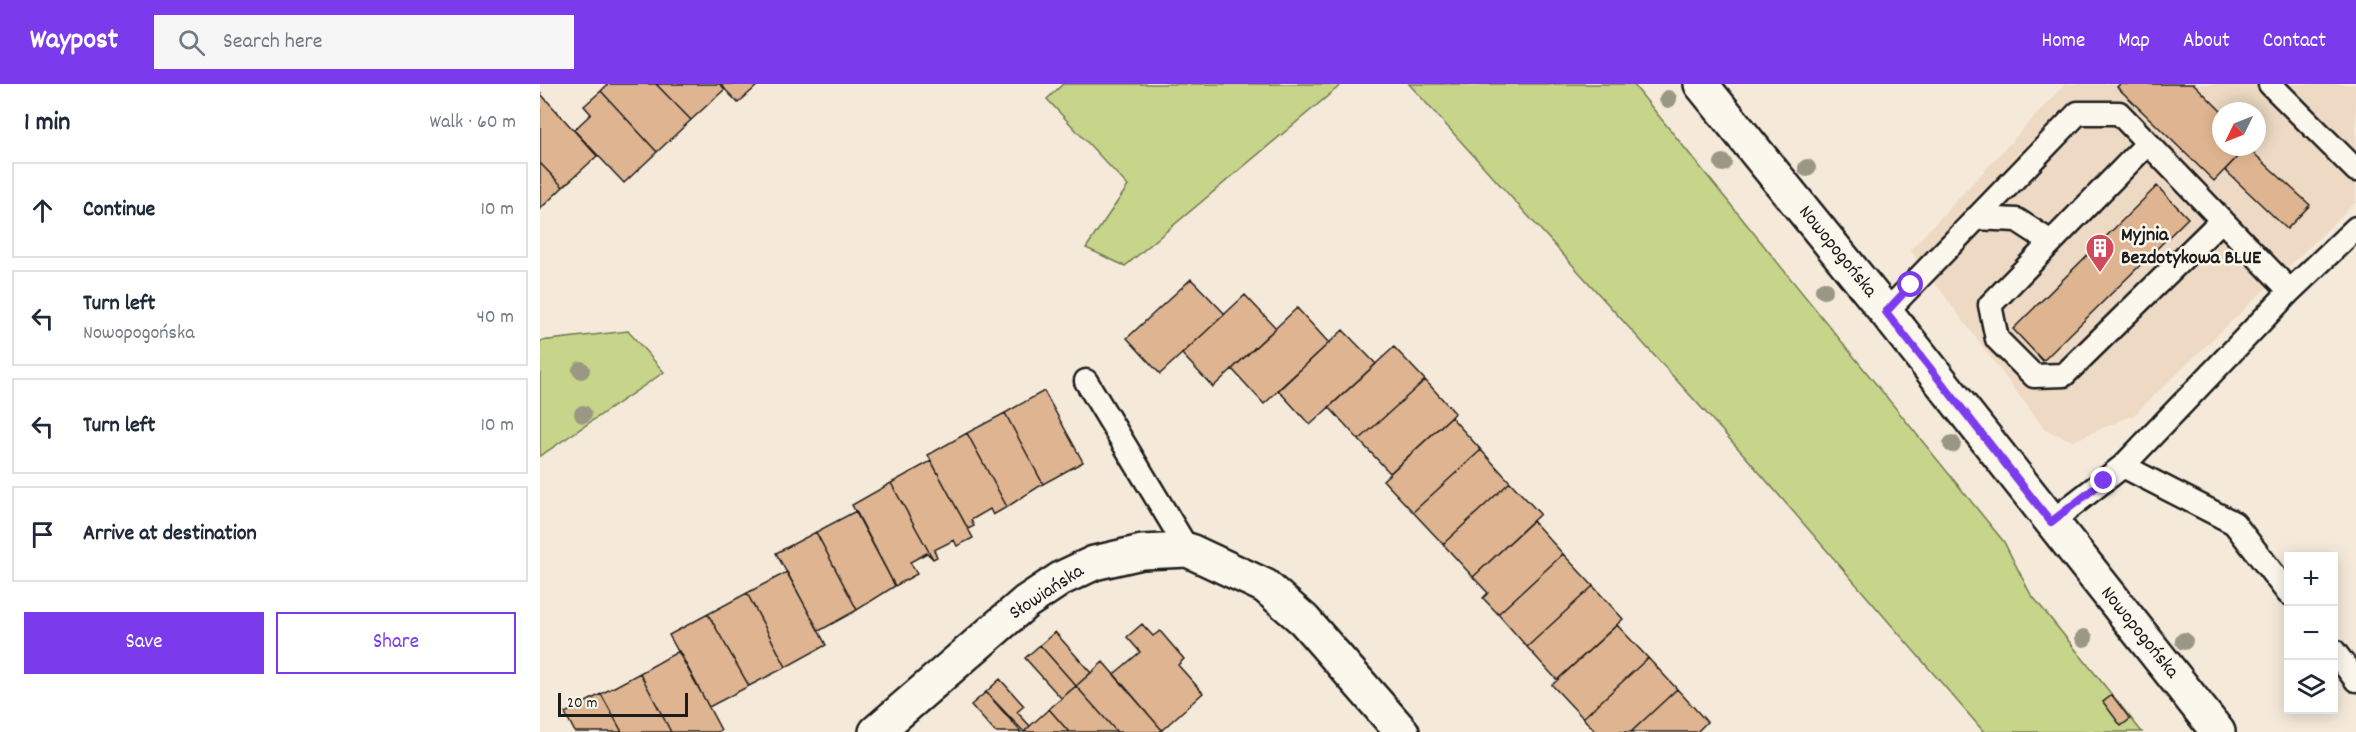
<!DOCTYPE html>
<html lang="en">
<head>
<meta charset="utf-8">
<style>
  :root { --surface:#fff; --page:#f6f6f7; --text:#1f2937; --muted:#747a83; --line:#e0e1e3; --accent:#7c3aed }
  body { margin:0; font-family:Dekko,sans-serif; background:var(--page); color:var(--text) }
  .controls { position:absolute; right:18px; bottom:18px; display:grid; overflow:hidden; border-radius:0px; box-shadow:0 3px 15px #0003 }
  .controls button { width:54px; height:54px; display:grid; place-items:center; padding:0; border:0; border-bottom:2px solid var(--line); background:var(--surface); color:var(--text); font:30px sans-serif }
  .compass { position:absolute; left:1672px; top:18px; width:54px; height:54px; border-radius:50%; background:var(--surface); box-shadow:0 3px 15px #0003; rotate:227deg }
  .scale { position:absolute; left:18px; bottom:15px; width:130px; box-sizing:border-box; padding-left:6px; border:3px solid #1c1c1c; border-top:0; font-size:16px; line-height:21px; white-space:nowrap; color:#1c1c1c; -webkit-text-stroke:4px #fbf7ec; paint-order:stroke }
  .stop { position:absolute; width:18px; height:18px; margin:-14px; border:4px solid #7c3aed; border-radius:50%; background:#fff }
  .stop.end { background:#7c3aed; border-color:#fff; box-shadow:0 2px 6px #0008 }
  .list { margin:0; padding:0; list-style:none }
  h2 { display:flex; justify-content:space-between; align-items:center; height:78px; margin:0; padding:0 24px; font-size:26px }
  h2 small { font-size:20px; font-weight:400; color:var(--muted) }
  .list li { display:grid; grid-template-columns:39px 1fr auto; gap:18px; align-items:center; box-sizing:border-box; height:96px; margin:0 12px 12px; padding:0 12px; border:2px solid var(--line); border-radius:0px }
  .list b { display:block; font-size:22px; white-space:nowrap }
  .list p { margin:0; font-size:20px; white-space:nowrap; color:var(--muted) }
  .list em { font-size:20px; font-style:normal; color:var(--muted) }
  .actions { display:flex; gap:12px; padding:18px 24px }
  .actions a { flex:1; padding:14px 0; border:2px solid var(--accent); border-radius:0px; text-align:center; font-size:21px; color:var(--accent) }
  .actions .main { background:var(--accent); color:#fff }
  .icon { flex:none; width:33px; height:33px; fill:none; stroke:currentColor; stroke-width:2; stroke-linecap:round; stroke-linejoin:round }
  .map { position:relative; flex:none; width:1816px; height:648px; overflow:hidden }
  header { display:flex; align-items:center; gap:36px; box-sizing:border-box; height:84px; padding:0 30px; background:var(--accent); color:#fff }
  header strong { font-size:28px }
  nav { display:flex; gap:33px; margin-inline-start:auto; font-size:21px }
  .search { width:420px; height:54px; background:var(--page); display:flex; align-items:center; gap:15px; box-sizing:border-box; padding:0 21px; border-radius:0px; color:var(--muted); font-size:22px }
  main { display:flex }
  aside { flex:1; background:var(--surface) }
  .map>svg:first-child { display:block }
  .built { fill:#eedac4; fill-rule:evenodd }
  .green { fill:#c6d589; stroke:#717852; stroke-width:1.5 }
  .building { fill:#dfb490; stroke:#1c1c1c; stroke-width:1.5 }
  .lines { fill:none; stroke-linecap:round; stroke-linejoin:round }
  .lane-casing { stroke:#1c1c1c; stroke-width:27 }
  .street-casing { stroke:#1c1c1c; stroke-width:38 }
  .secondary-casing { stroke:#1c1c1c; stroke-width:38 }
  .lane { stroke:#fbf7ec; stroke-width:22 }
  .street { stroke:#fbf7ec; stroke-width:33 }
  .secondary { stroke:#fbf7ec; stroke-width:33 }
  .tree { fill:#9a9884 }
  .route { stroke:#7c3aed; stroke-width:8 }
  .labels { text-anchor:middle; dominant-baseline:central; stroke-width:5; stroke-linejoin:round; paint-order:stroke }
  .poi-label { font-size:20px; font-weight:bold; fill:#1c1c1c; stroke:#fbf7ec; text-anchor:start }
  .street-label { font-size:20px; fill:#1c1c1c; stroke:#fbf7ec }
</style>
</head>
<body>
<header>
<strong>Waypost</strong>
<div class="search"><svg class="icon" aria-label="search" viewBox="0 0 24 24"><circle cx="10" cy="10" r="6"/><path d="M15 15l6 6"/></svg>Search here</div>
<nav><a>Home</a><a>Map</a><a>About</a><a>Contact</a></nav>
</header>
<main>
<aside>
<h2>1 min<small>Walk · 60 m</small></h2>
<ul class="list">
<li><svg class="icon" aria-label="ahead" viewBox="0 0 24 24"><path d="M12 20V5M6 11l6-6 6 6"/></svg><div><b>Continue</b></div><em>10 m</em></li>
<li><svg class="icon" aria-label="left" viewBox="0 0 24 24"><path d="M17 20v-9H6M10 6l-5 5 5 5"/></svg><div><b>Turn left</b><p>Nowopogońska</p></div><em>40 m</em></li>
<li><svg class="icon" aria-label="left" viewBox="0 0 24 24"><path d="M17 20v-9H6M10 6l-5 5 5 5"/></svg><div><b>Turn left</b></div><em>10 m</em></li>
<li><svg class="icon" aria-label="arrive" viewBox="0 0 24 24"><path d="M6 21V4h12l-3 4 3 4H6"/></svg><div><b>Arrive at destination</b></div></li>
</ul>
<div class="actions"><a class="main">Save</a><a>Share</a></div>
</aside>
<div class="map">
<svg width="1816" height="648" viewBox="0 0 1816 648">
  <rect width="100%" height="100%" fill="#f5eada"/>
  <filter id="ink" filterUnits="userSpaceOnUse"><feTurbulence type="fractalNoise" baseFrequency=".0167" numOctaves="2"/><feDisplacementMap in="SourceGraphic" scale="12" xChannelSelector="R" yChannelSelector="G"/><feConvolveMatrix kernelMatrix="1 2 1 2 8 2 1 2 1" color-interpolation-filters="sRGB"/></filter>
  <g filter="url(#ink)">
    <!-- built -->
    <path class="built" d="M1525 0H1816V118L1594 331 1533 357 1505 346 1370 166ZM1681 27H1717V63H1681Z"/>
    <!-- green -->
    <path class="green" d="M523 0H802L585 182 546 164 588 102 507 15Z
      M869 0H1093L1464 458 1490 509 1602 648H1444L1205 372Z
      M88 247 124 288 0 372V257Z"/>
    <!-- building -->
    <path class="building" d="M68 0H116L151 36 117 68 61 7Z
      M116 0H180L185 5 151 36Z
      M180 0H219L198 19Z
      M1580 0H1654L1681 27V63H1707L1674 97 1577 3Z
      M61 7 117 68 84 99 34 46 51 30 44 22Z
      M0 9 57 72 23 103 0 79Z
      M1707 63 1770 121 1747 145 1685 86Z
      M0 79 23 103 0 125Z
      M1617 102 1648 134 1503 277 1473 245Z
      M651 195 685 230 620 290 587 254Z
      M705 211 736 244 673 303 642 270Z
      M757 224 789 259 724 320 692 285Z
      M803 246 836 280 770 341 738 306Z
      M854 263 885 296 819 356 789 323Z
      M885 296 915 329 850 389 819 356Z
      M504 307 543 378 503 400 465 329Z
      M465 329 503 400 467 423 427 349Z
      M911 333 941 366 873 428 843 396Z
      M427 349 467 423 453 431 450 425 431 436 434 442 428 445 388 371Z
      M941 366 970 398 903 460 873 428Z
      M391 377 433 454 417 462 414 456 394 466 397 473 393 475 351 399Z
      M970 398 1000 430 933 493 903 460Z
      M351 399 393 475 387 469 370 478 377 490 355 502 312 421Z
      M316 427 355 502 317 526 276 448Z
      M993 437 1023 470 958 530 943 514 948 509 933 493Z
      M276 448 317 526 279 547 236 469Z
      M1023 470 1053 502 987 563 958 530Z
      M247 488 286 561 246 583 207 509Z
      M1053 502 1083 535 1017 596 987 563Z
      M207 509 246 583 209 602 168 530Z
      M168 530 209 602 169 623 129 551Z
      M602 540 613 552 620 547 644 575 638 581 663 609 622 646 574 590 600 568 587 553Z
      M1077 541 1108 574 1043 634 1012 601Z
      M515 548 551 589 536 602 500 561Z
      M500 561 536 602 521 614 485 574Z
      M139 567 181 646 177 648H131L100 589Z
      M1108 574 1137 605 1091 648H1056L1043 634Z
      M563 578 622 646 619 648H577L536 602Z
      M100 589 131 648H82L61 610Z
      M460 595 484 622 477 628 490 642 484 648 446 608Z
      M536 602 577 648H529L509 625Z
      M1137 605 1167 638 1157 648H1091Z
      M446 608 481 648H455L431 621Z
      M61 610 82 648H35L25 629Z
      M1572 611 1590 635 1581 642 1563 618Z
      M509 625 529 648H484L490 642Z"/>
    <g class="lines">
      <!-- lane casing -->
      <g class="lane-casing">
        <path id="lane" d="M1730 0 1816 86
          M1608 59 1450 221 1457 255 1494 292 1524 291 1682 136
          M1436 134 1477 136 1511 158
          M1346 228 1538 29H1579L1750 207
          M546 297 648 466
          M1583 382 1694 439 1748 509
          M1511 438 1583 382 1750 207 1816 144
          M1794 567 1816 596"/>
      </g>
      <!-- street casing -->
      <g class="street-casing">
        <path id="street" d="M336 648 486 518 522 494 554 479 602 468 648 466 725 502 764 536 862 648"/>
      </g>
      <!-- secondary casing -->
      <g class="secondary-casing">
        <path id="secondary" d="M1161 0 1346 228 1678 648"/>
      </g>
      <!-- lane -->
      <use href="#lane" class="lane"/>
      <!-- street -->
      <use href="#street" class="street"/>
      <!-- secondary -->
      <use href="#secondary" class="secondary"/>
    </g>
    <!-- trees -->
    <g class="tree">
      <circle cx="1128" cy="15" r="9"/>
      <circle cx="1183" cy="79" r="9"/>
      <circle cx="1267" cy="84" r="9"/>
      <circle cx="1284" cy="206" r="9"/>
      <circle cx="41" cy="286" r="9"/>
      <circle cx="43" cy="330" r="9"/>
      <circle cx="1412" cy="360" r="9"/>
      <circle cx="1544" cy="554" r="9"/>
      <circle cx="1644" cy="557" r="9"/>
    </g>
  </g>
  <g class="lines" filter="url(#ink)">
    <!-- route -->
    <path class="route" d="M1371 201 1346 228 1511 438 1564 397"/>
  </g>
  <!-- icons -->
  <defs>
    <g id="building-pin" transform="scale(1.5)"><path d="M0 17L-7.5 6A9.5 9.5 0 1 1 7.5 6Z" fill="#d1495b" stroke="#fbf7ec"/><path d="M-4-6H4V6H1V3H-1V6H-4ZM-2.5-4.3h1.7v1.8h-1.7ZM.8-4.3h1.7v1.8H.8ZM-2.5-1h1.7V.8h-1.7ZM.8-1h1.7V.8H.8Z" fill="#fff"/></g>
  </defs>
  <g fill-rule="evenodd">
    <use href="#building-pin" x="1560" y="164"/>
  </g>
  <g class="labels">
    <!-- poi labels -->
    <g class="poi-label">
      <text x="1581" y="152">Myjnia<tspan x="1581" dy="23">Bezdotykowa BLUE</tspan></text>
    </g>
    <!-- street labels -->
    <g class="street-label">
      <text transform="translate(1297 168) rotate(51)">Nowopogońska</text>
      <text transform="translate(507 509) rotate(-33)">Słowiańska</text>
      <text transform="translate(1599 549) rotate(51)">Nowopogońska</text>
    </g>
  </g>
</svg>
<div class="controls">
<button>+</button>
<button>−</button>
<button><svg class="icon" aria-label="layers" viewBox="0 0 24 24"><path d="M12 4l9 5-9 5-9-5zM3 14l9 5 9-5"/></svg></button>
</div>
<svg class="compass" viewBox="-18 -18 36 36"><path d="M0-13l5 13h-10z" fill="#e53935"/><path d="M0 13l5-13h-10z" fill="#747a83"/></svg>
<div class="scale">20 m</div>
<div class="stop" style="left:1371px;top:201px"></div>
<div class="stop end" style="left:1564px;top:397px"></div>
</div>
</main>
</body>
</html>
